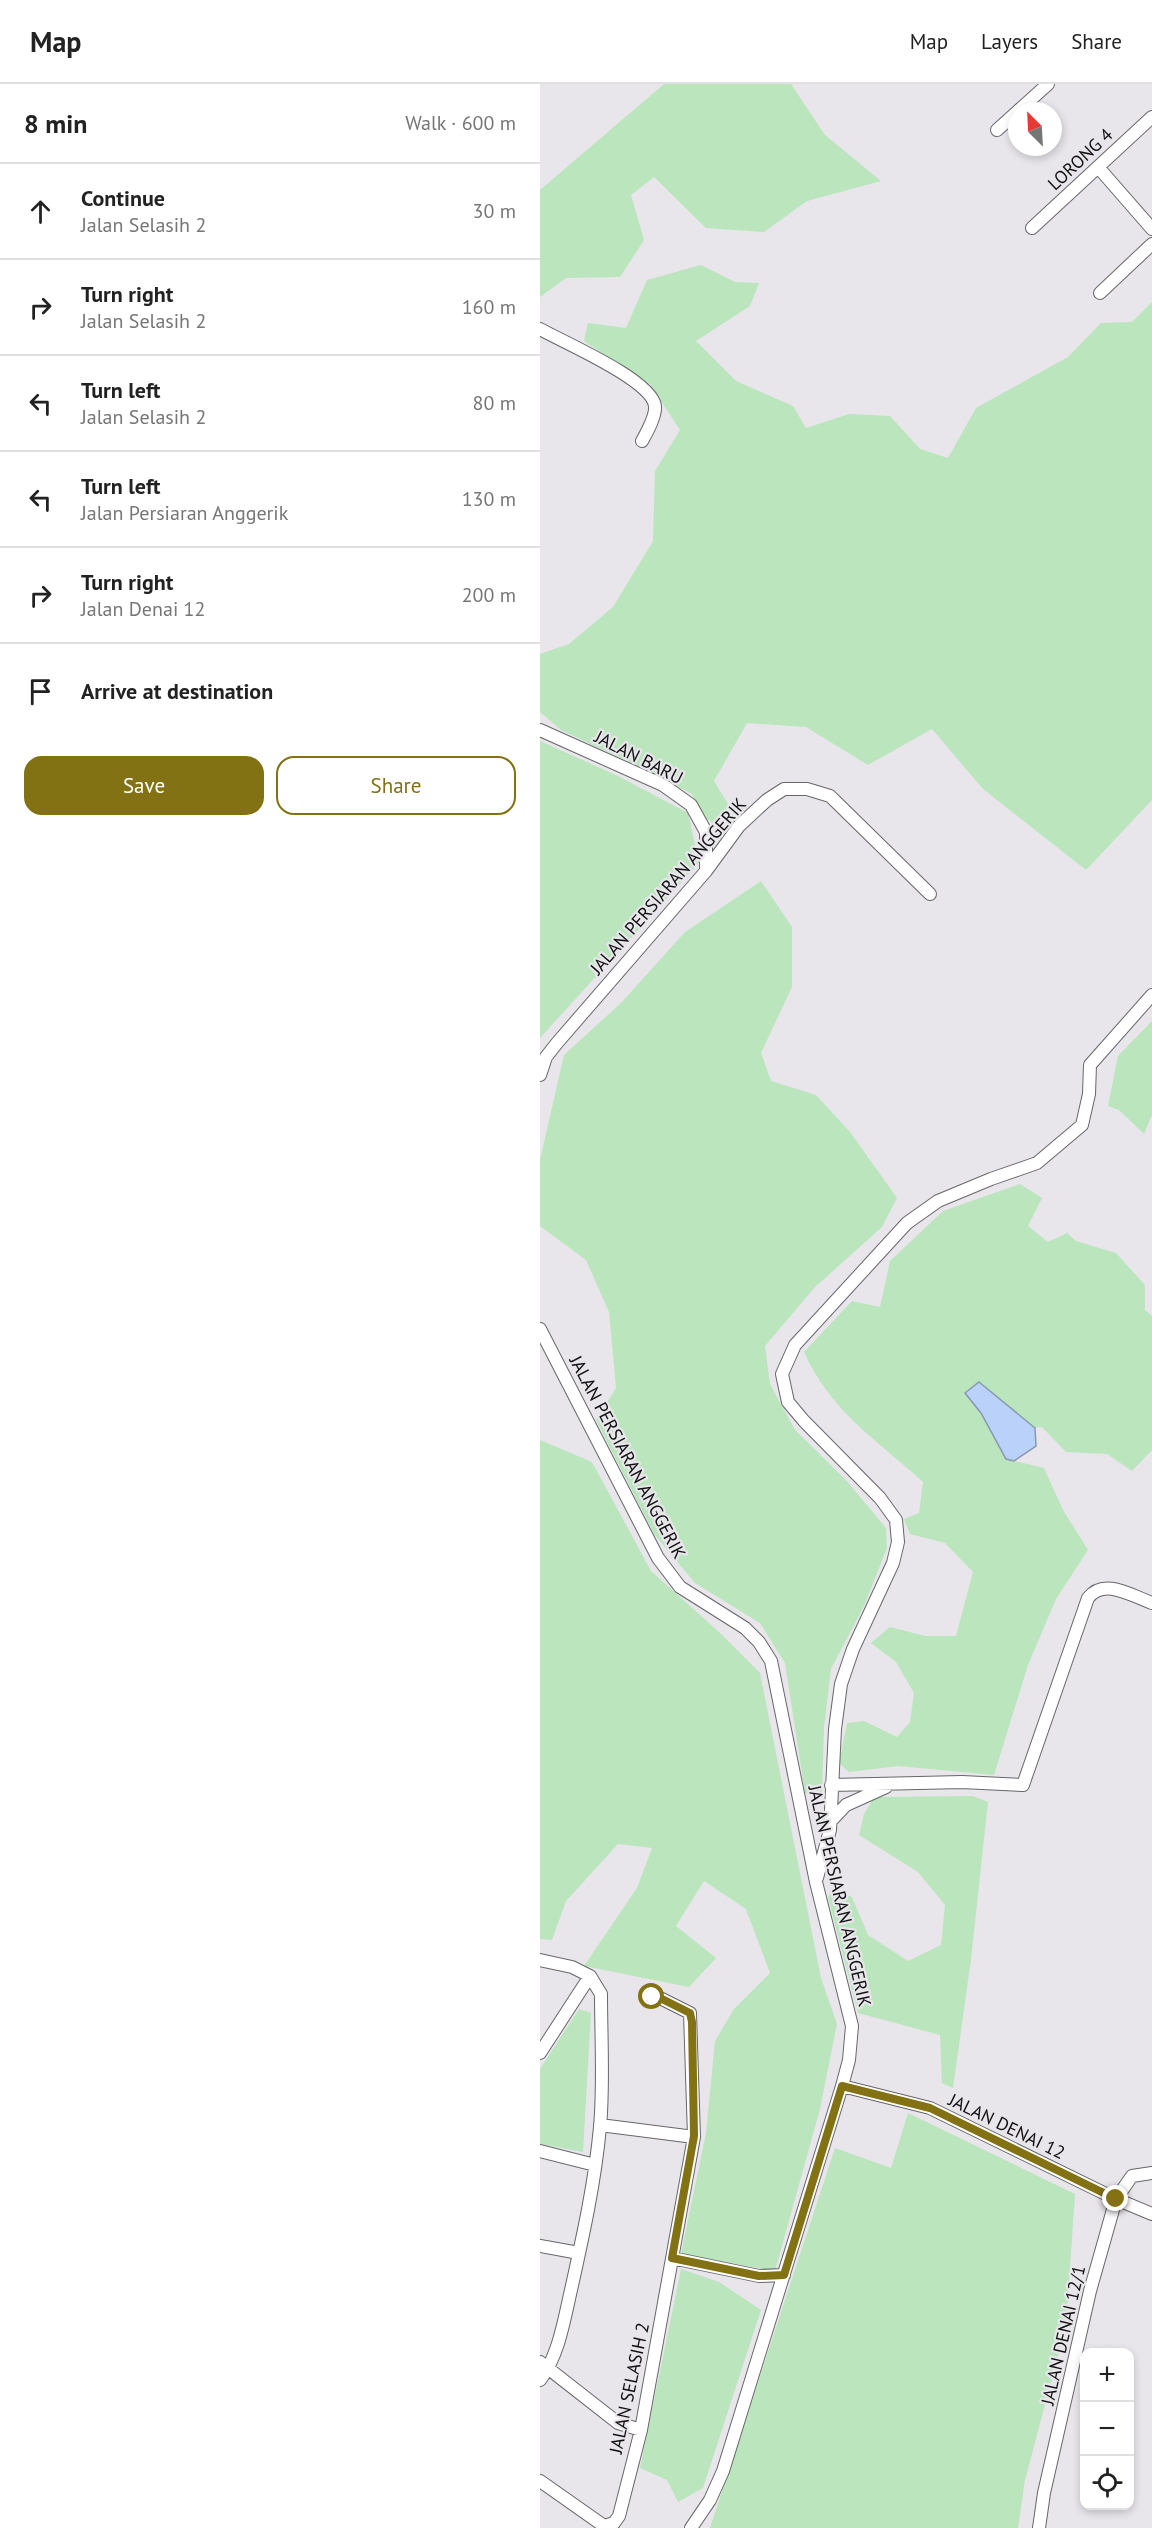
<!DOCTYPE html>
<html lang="en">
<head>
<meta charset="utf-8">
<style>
  :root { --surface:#fff; --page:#f6f6f6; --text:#222; --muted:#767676; --line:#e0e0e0; --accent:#827213 }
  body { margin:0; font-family:"PT Sans",sans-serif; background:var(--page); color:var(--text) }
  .controls { position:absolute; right:18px; bottom:18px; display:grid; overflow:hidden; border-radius:12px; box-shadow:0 3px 9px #0003 }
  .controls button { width:54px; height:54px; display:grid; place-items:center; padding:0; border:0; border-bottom:2px solid var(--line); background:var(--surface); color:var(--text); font:30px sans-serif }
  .compass { position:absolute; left:468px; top:18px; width:54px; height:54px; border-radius:50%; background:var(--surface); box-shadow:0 3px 9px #0003; rotate:336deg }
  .stop { position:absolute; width:18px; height:18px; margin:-14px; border:4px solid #827213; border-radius:50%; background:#fff }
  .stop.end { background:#827213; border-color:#fff; box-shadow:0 2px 6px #0008 }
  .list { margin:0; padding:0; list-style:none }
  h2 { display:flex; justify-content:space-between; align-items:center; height:78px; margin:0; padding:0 24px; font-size:26px }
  h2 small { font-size:20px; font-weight:400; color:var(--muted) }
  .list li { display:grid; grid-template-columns:39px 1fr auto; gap:18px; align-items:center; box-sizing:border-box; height:96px; padding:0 24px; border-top:2px solid var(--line) }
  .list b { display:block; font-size:22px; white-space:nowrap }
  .list p { margin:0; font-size:20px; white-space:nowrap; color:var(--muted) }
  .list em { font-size:20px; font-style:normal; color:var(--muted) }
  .actions { display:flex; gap:12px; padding:18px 24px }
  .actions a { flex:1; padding:14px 0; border:2px solid var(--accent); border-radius:18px; text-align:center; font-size:21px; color:var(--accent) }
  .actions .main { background:var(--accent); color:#fff }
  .icon { flex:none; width:33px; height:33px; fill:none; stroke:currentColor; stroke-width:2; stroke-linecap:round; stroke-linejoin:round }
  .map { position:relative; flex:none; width:612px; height:2444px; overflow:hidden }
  header { display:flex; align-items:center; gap:36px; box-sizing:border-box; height:84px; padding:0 30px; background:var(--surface); border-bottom:2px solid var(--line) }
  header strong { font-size:28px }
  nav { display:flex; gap:33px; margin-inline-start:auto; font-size:21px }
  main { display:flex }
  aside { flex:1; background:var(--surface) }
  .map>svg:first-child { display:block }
  .green { fill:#bae5bd }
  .water { fill:#bad2f9; stroke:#8798b3; stroke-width:1.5 }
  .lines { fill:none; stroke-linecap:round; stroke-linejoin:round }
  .minor-casing { stroke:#67666a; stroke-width:14 }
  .minor { stroke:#fff; stroke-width:12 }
  .route { stroke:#827213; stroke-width:8 }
  .labels { text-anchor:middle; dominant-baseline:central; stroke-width:4.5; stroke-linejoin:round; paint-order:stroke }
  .street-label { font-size:18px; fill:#101011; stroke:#e8e6eb }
</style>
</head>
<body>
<header>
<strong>Map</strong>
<nav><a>Map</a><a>Layers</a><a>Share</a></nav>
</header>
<main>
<aside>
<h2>8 min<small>Walk · 600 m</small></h2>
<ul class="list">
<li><svg class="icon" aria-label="ahead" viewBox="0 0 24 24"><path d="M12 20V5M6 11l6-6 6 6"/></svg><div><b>Continue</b><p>Jalan Selasih 2</p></div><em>30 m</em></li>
<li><svg class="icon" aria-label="right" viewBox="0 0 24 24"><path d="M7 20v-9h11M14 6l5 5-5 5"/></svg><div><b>Turn right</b><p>Jalan Selasih 2</p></div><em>160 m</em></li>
<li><svg class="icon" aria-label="left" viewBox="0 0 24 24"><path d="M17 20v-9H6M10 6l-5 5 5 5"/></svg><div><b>Turn left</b><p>Jalan Selasih 2</p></div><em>80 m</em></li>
<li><svg class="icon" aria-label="left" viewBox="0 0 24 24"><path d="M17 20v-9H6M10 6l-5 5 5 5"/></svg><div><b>Turn left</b><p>Jalan Persiaran Anggerik</p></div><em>130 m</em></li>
<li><svg class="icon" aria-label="right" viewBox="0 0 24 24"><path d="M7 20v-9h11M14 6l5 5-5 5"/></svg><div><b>Turn right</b><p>Jalan Denai 12</p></div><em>200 m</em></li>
<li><svg class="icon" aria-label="arrive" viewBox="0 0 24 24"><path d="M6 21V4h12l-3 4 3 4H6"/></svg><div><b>Arrive at destination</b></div></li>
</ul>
<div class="actions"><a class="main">Save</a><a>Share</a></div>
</aside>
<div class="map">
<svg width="612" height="2444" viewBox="0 0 612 2444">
  <rect width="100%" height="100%" fill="#e8e6eb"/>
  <!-- green -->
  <path class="green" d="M124 0H251L285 51 341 97 267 117 224 148 166 144 114 93 91 111 104 156 80 193 26 194 0 213V106Z
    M161 181 195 198 219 199 210 222 156 257 196 297 253 322 266 344 309 330 350 332 380 365 408 374 436 324 528 273 561 239 592 238 612 218V716L546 786 443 705 392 645 328 681 266 643 207 639 174 697 198 737 186 747 162 732 152 710 112 689 21 646 0 628V570L29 560 73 523 113 457 115 387 140 346 110 300 44 257 48 239 86 244 107 196Z
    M0 657 78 692 148 729 159 779 0 954Z
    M221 797 252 843V903L221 969 231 997 276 1011 310 1048 357 1114 342 1143 275 1203 225 1262 230 1300 255 1346 306 1396 346 1444 347 1464 324 1522 291 1585 284 1644 282 1710 265 1709 245 1579 220 1539 155 1499 114 1450 56 1336 76 1304 69 1228 46 1176 0 1142V1076L24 971 81 919 145 848Z
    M612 937V1031L604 1050 579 1026 568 1022 578 972Z
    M480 1100 502 1114 488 1142 508 1158 527 1149 536 1157 576 1169 605 1201V1226L612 1232V1366L592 1387 567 1370 526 1368 502 1343 495 1344 439 1298 425 1309 441 1329 466 1375 504 1384 523 1426 548 1466 516 1515 488 1581 454 1691 358 1682 309 1688 299 1679 307 1639 324 1637 357 1653 370 1638 374 1609 356 1578 331 1559 350 1543 385 1552H416L433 1488 405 1459 370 1450 364 1435 379 1429 383 1398C336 1355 291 1328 264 1268L312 1217 340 1223 350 1177 403 1127Z
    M0 1356 52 1378 111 1487 179 1548 220 1589 281 1894 297 1940 280 2025 235 2187 141 2170 166 2049 175 1957 194 1925 230 1889 206 1825 164 1797 136 1842 176 1874 149 1903 44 1882 97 1804 112 1764 78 1760 26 1817 12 1856 0 1855Z
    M433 1712 448 1718 431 1875 413 2004 402 1999 400 1951 318 1929 288 1813 294 1804 312 1813 328 1851 368 1877 401 1861 405 1821 378 1788 319 1751 324 1730 334 1713Z
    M39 1925 51 1929 43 2068 0 2060V1985Z
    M368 2029 535 2110 526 2242 485 2396 478 2444H170L295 2064 351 2084Z
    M141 2185 179 2198 221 2226 163 2404 138 2418 127 2396 100 2384Z"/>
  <!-- water -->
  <path class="water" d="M439 1298 495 1344 496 1362 474 1377 466 1375 441 1329 425 1309Z"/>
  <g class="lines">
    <!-- minor casing -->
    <g class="minor-casing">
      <path id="minor" d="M478 27 508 0
        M457 46 477 28
        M558 83 612 145
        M492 144 612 33
        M560 209 612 160
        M0 245C23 258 112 296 115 322 116 332 107 348 102 357
        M0 646 123 701 151 721 166 748V787
        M0 991 6 973 17 959 166 787 199 742 227 716 244 705H267L290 712 390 810
        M0 1245 118 1474 140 1503 205 1544 219 1558 231 1577 276 1798 312 1942 309 1976 302 2002 183 2387 170 2416 151 2444
        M291 1701 422 1698 483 1701 548 1514C564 1493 592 1512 612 1519
        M290 1738 306 1721 346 1703
        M277 1794 290 1746 295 1645 301 1600 313 1565 353 1479 358 1458 356 1436 340 1414 264 1337 248 1318 242 1290 255 1261 367 1139 398 1117 451 1095 497 1079 542 1041 549 1010 550 981 612 911
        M0 1876 32 1883 50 1892 61 1910C61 1954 64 2000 60 2043 55 2098 43 2152 31 2206 24 2236 19 2271 0 2296
        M0 1969 50 1892
        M302 2002 390 2024 576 2115 612 2130
        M60 2041 154 2053
        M0 2067 55 2081
        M0 2162 39 2169
        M132 2174 219 2192 244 2191
        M0 2278 78 2339 101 2346
        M0 2397 64 2442 74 2439 79 2432 101 2346 154 2053 150 1929 116 1912 112 1913
        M499 2444 504 2409 550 2207 576 2115 592 2092 612 2089"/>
    </g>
    <!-- minor -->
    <use href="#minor" class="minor"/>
  </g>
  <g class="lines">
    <!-- route -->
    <path class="route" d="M112 1913 116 1912 150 1929 152 1938 154 2052 132 2174 219 2192 244 2191 302 2002 390 2024 576 2115"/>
  </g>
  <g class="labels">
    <!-- street labels -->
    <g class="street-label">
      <text transform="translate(540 75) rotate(-43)">LORONG 4</text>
      <text transform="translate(99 673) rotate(27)">JALAN BARU</text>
      <text transform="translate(128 802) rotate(-49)">JALAN PERSIARAN ANGGERIK</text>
      <text transform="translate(88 1373) rotate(62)">JALAN PERSIARAN ANGGERIK</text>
      <text transform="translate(300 1812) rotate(77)">JALAN PERSIARAN ANGGERIK</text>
      <text transform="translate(467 2042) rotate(26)">JALAN DENAI 12</text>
      <text transform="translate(523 2251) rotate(-77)">JALAN DENAI 12/1</text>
      <text transform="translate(89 2304) rotate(-78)">JALAN SELASIH 2</text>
    </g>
  </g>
</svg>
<div class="controls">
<button>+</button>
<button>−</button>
<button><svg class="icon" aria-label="locate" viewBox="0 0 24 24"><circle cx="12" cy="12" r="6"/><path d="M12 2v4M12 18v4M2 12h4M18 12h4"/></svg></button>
</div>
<svg class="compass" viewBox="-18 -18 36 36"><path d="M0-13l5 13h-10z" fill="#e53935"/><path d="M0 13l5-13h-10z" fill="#767676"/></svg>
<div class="stop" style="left:112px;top:1913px"></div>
<div class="stop end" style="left:576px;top:2115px"></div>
</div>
</main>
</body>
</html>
